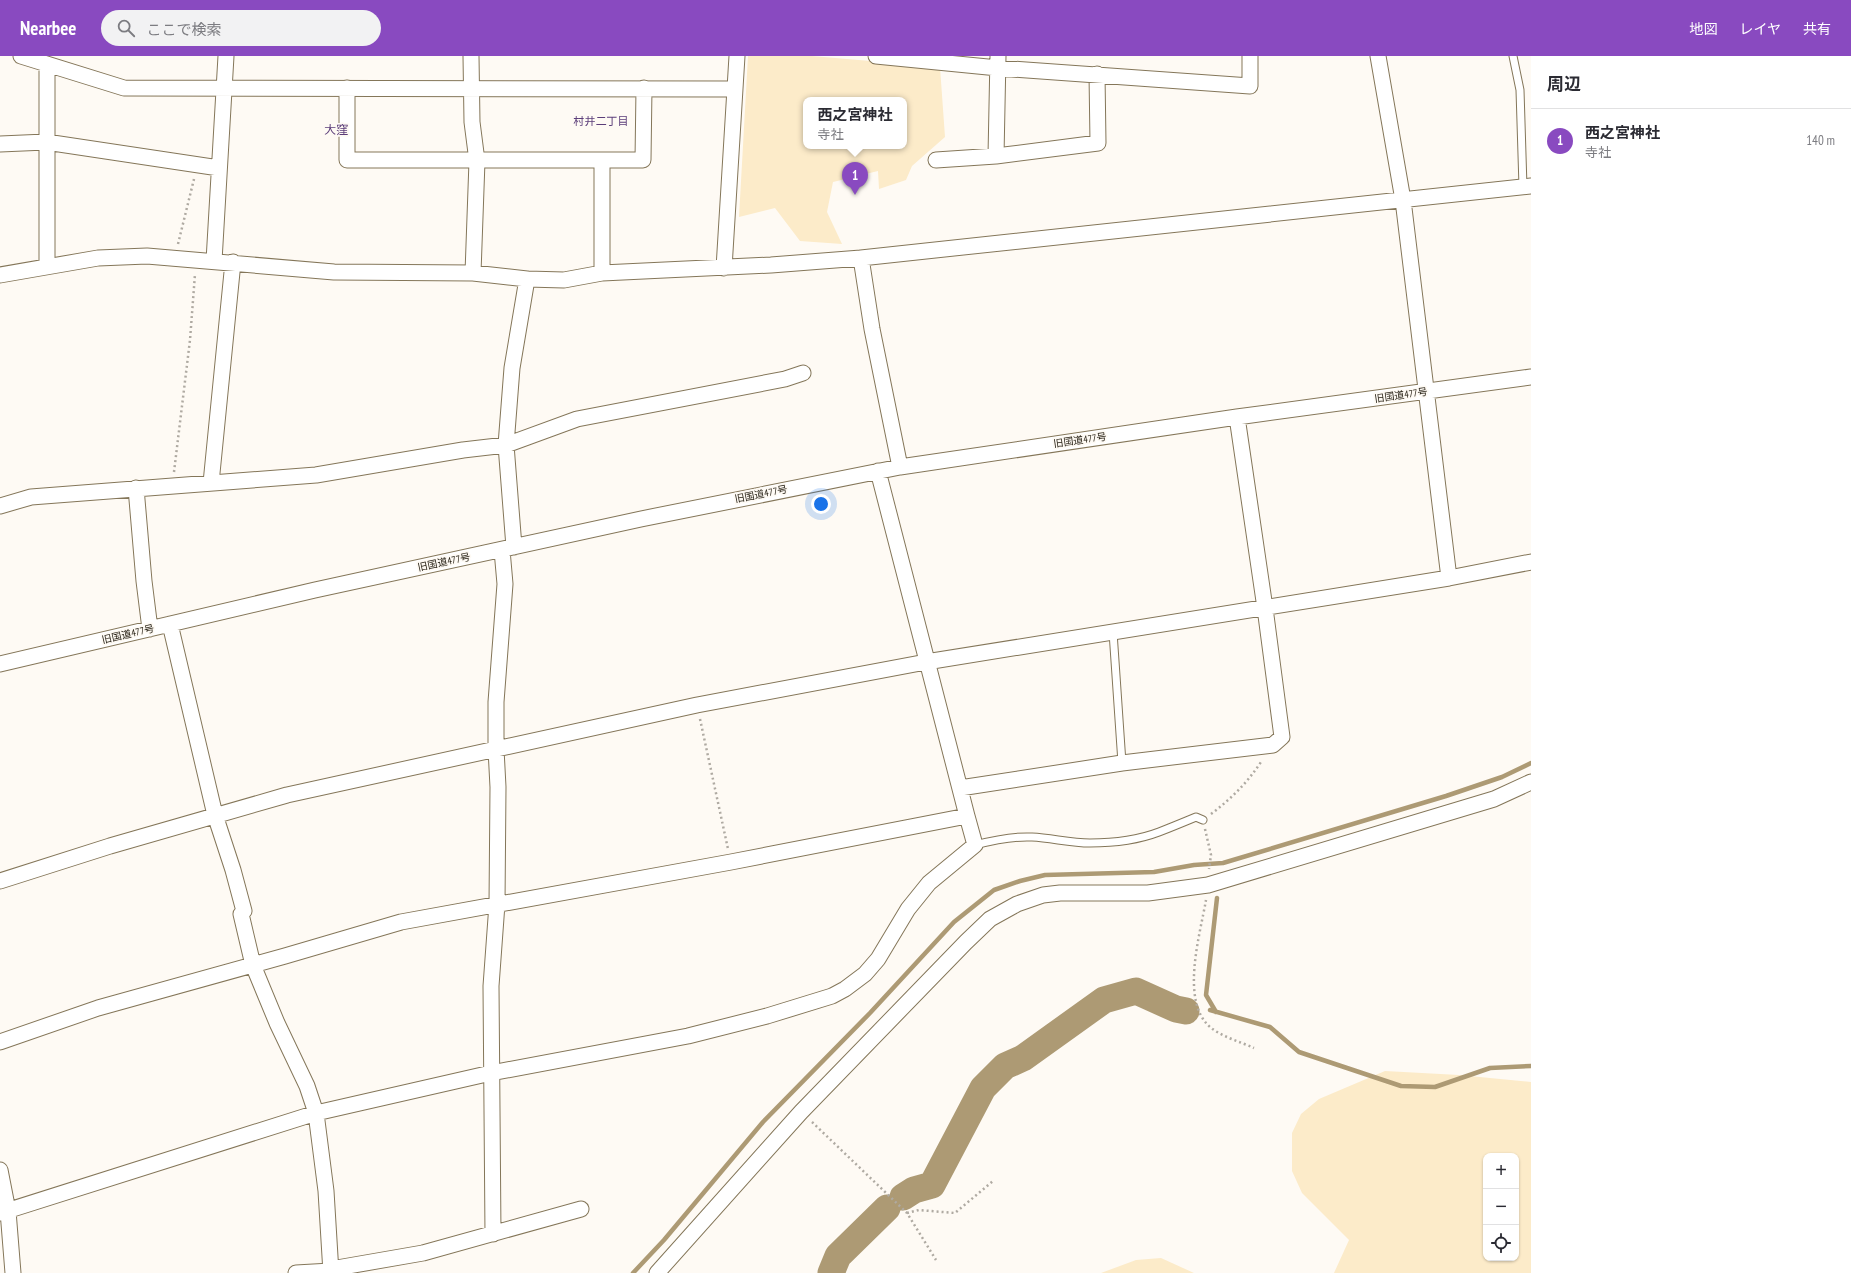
<!DOCTYPE html>
<html lang="ja">
<head>
<meta charset="utf-8">
<style>
  :root { --surface:#fff; --page:#f2f2f3; --text:#2b2b33; --muted:#7c7c81; --line:#e1e1e2; --accent:#894ac0 }
  body { margin:0; font-family:"PT Sans Narrow","Noto Sans JP",sans-serif; background:var(--page); color:var(--text) }
  .controls { position:absolute; right:12px; bottom:12px; display:grid; overflow:hidden; border-radius:8px; box-shadow:0 1px 3px #0004 }
  .controls button { width:36px; height:36px; display:grid; place-items:center; padding:0; border:0; border-bottom:1px solid var(--line); background:var(--surface); color:var(--text); font:20px sans-serif }
  .you { position:absolute; left:821px; top:448px; width:14px; height:14px; margin:-10px; border:3px solid #fff; border-radius:50%; background:#1a73e8; box-shadow:0 0 0 6px #1a73e833 }
  .badge { display:grid; place-items:center; width:26px; height:26px; border-radius:50%; background:var(--accent); color:#fff; font-size:13px; font-weight:700 }
  .pin { position:absolute; translate:-50% -33px; filter:drop-shadow(0 1px 2px #0008) }
  .pin::after { content:''; position:absolute; top:21px; width:14px; height:12px; background:inherit; clip-path:polygon(0 0,100% 0,50% 100%) }
  .popup { position:absolute; left:803px; top:41px; width:104px; height:52px; box-sizing:border-box; display:grid; place-content:center; border-radius:8px; background:var(--surface); filter:drop-shadow(0 1px 3px #0005); font-size:13px; white-space:nowrap; color:var(--muted) }
  .popup b { font-size:15px; color:var(--text) }
  .popup::after { content:''; position:absolute; left:50%; top:100%; margin-left:-8px; border:8px solid transparent; border-top-color:var(--surface) }
  .list { margin:0; padding:0; list-style:none }
  h2 { display:flex; justify-content:space-between; align-items:center; height:52px; margin:0; padding:0 16px; font-size:17px }
  h2 small { font-size:13px; font-weight:400; color:var(--muted) }
  .list li { display:grid; grid-template-columns:26px 1fr auto; gap:12px; align-items:center; box-sizing:border-box; height:64px; padding:0 16px; border-top:1px solid var(--line) }
  .list b { display:block; font-size:15px; white-space:nowrap }
  .list p { margin:0; font-size:13px; white-space:nowrap; color:var(--muted) }
  .list em { font-size:13px; font-style:normal; color:var(--muted) }
  .icon { flex:none; width:22px; height:22px; fill:none; stroke:currentColor; stroke-width:2; stroke-linecap:round; stroke-linejoin:round }
  .map { position:relative; flex:none; width:1531px; height:1217px; overflow:hidden }
  header { display:flex; align-items:center; gap:24px; box-sizing:border-box; height:56px; padding:0 20px; background:var(--accent); color:#fff }
  header strong { font-size:19px }
  nav { display:flex; gap:22px; margin-inline-start:auto; font-size:14px }
  .search { width:280px; height:36px; background:var(--page); display:flex; align-items:center; gap:10px; box-sizing:border-box; padding:0 14px; border-radius:22px; color:var(--muted); font-size:15px }
  main { display:flex }
  aside { flex:1; background:var(--surface) }
  .map>svg:first-child { display:block }
  .green { fill:#fcebc9; fill-rule:evenodd }
  .lines { fill:none; stroke-linecap:round; stroke-linejoin:round }
  .stream { stroke:#ad9a74; stroke-width:4.5 }
  .river { stroke:#ad9a74; stroke-width:27 }
  .service-casing { stroke:#847659; stroke-width:9 }
  .minor-casing { stroke:#847659; stroke-width:17 }
  .path { stroke:#afaaa2; stroke-width:2.5; stroke-dasharray:2 3; stroke-linecap:butt }
  .service { stroke:#fff; stroke-width:7 }
  .minor { stroke:#fff; stroke-width:15 }
  .labels { text-anchor:middle; dominant-baseline:central; stroke-width:3.5; stroke-linejoin:round; paint-order:stroke }
  .street-label { font-size:10px; fill:#201a0e; stroke:#fefaf4 }
  .neighbourhood-label { font-size:11px; fill:#5b3d79; stroke:#fefaf4 }
  .quarter-label { font-size:12px; fill:#5b3d79; stroke:#fefaf4 }
</style>
</head>
<body>
<header>
<strong>Nearbee</strong>
<div class="search"><svg class="icon" aria-label="search" viewBox="0 0 24 24"><circle cx="10" cy="10" r="6"/><path d="M15 15l6 6"/></svg>ここで検索</div>
<nav><a>地図</a><a>レイヤ</a><a>共有</a></nav>
</header>
<main>
<div class="map">
<svg width="1531" height="1217" viewBox="0 0 1531 1217">
  <rect width="100%" height="100%" fill="#fefaf4"/>
  <!-- green -->
  <path class="green" d="M748 0H812L940 11 945 81 912 110 906 124 879 133 878 115 833 126 827 156 842 188 800 185 775 152 739 161ZM806 44H904V90H806Z
    M1385 1015 1459 1019 1531 1026V1217H1334L1349 1184 1302 1137 1292 1115V1077L1301 1058 1319 1043ZM1486 1100H1516V1202H1486Z
    M1161 1202 1194 1217H1101L1136 1204Z"/>
  <g class="lines">
    <!-- stream -->
    <path class="stream" d="M1210 954 1270 971 1299 996 1401 1030 1435 1031 1490 1012 1531 1010
      M1216 956 1206 939 1217 842
      M633 1217 664 1184 763 1066 870 957 954 866 994 834 1020 825 1045 819 1154 816 1194 809 1223 807 1446 740 1502 721 1531 707"/>
    <!-- river -->
    <path class="river" d="M903 1141 914 1134 932 1129 983 1032 1005 1010 1023 1002 1104 944 1136 935 1176 953 1186 955
      M831 1217 838 1200 887 1152"/>
    <!-- service casing -->
    <g class="service-casing">
      <path id="service" d="M1513 0 1520 34 1523 131
        M1113 576 1122 707
        M975 789C994 784 1012 780 1032 781 1052 782 1070 787 1090 787 1113 787 1138 784 1159 776 1172 771 1184 766 1196 761L1203 764"/>
    </g>
    <!-- minor casing -->
    <g class="minor-casing">
      <path id="minor" d="M21 0 124 32 734 33
        M471 0 472 66 477 105 473 217
        M876 0 998 12 1250 30V0
        M1378 0 1403 144 1449 522
        M347 32V104H643L644 32
        M0 88 46 86 219 112
        M996 100 998 0
        M936 104 996 100 1098 87 1097 18
        M602 105V217
        M861 202 872 273 900 411
        M214 205 226 0
        M47 210V8
        M724 212 737 0
        M0 219 98 202 147 200 334 216 473 217 527 223 564 224 602 217 771 209 861 202 1531 130
        M211 427 233 206
        M136 432 144 525 150 573
        M0 450 31 441 316 419 463 394 506 389 577 363 785 323 803 317
        M514 491 506 389 512 312 527 223
        M170 568 215 759 233 814 244 855 241 858 253 909 277 967 307 1030 316 1057 326 1135 331 1217
        M0 608 315 534 641 463 900 411 1237 361 1531 321
        M960 732 1122 707 1273 689 1282 681 1265 552 1237 361
        M0 825 110 790 287 739 697 649 926 606 1449 522 1531 506
        M0 986 98 952 285 900 401 866 731 806 967 760 878 415
        M0 1114 8 1155 13 1217
        M0 1157 316 1057 491 1017 688 980 767 960 832 940 845 933 865 918 878 903 908 853 929 827 975 789 967 760
        M493 1178 491 930 497 848 498 731 496 693V646L505 528 502 494
        M331 1213 423 1197 581 1153
        M296 1217 331 1215
        M657 1217 801 1056 966 886 990 863 1017 848 1043 839 1060 837H1148L1208 829 1494 743 1531 726"/>
    </g>
    <!-- path -->
    <path class="path" d="M178 188 194 123
      M174 416 190 284 195 218
      M700 663 728 793
      M1211 758C1231 743 1247 727 1261 706
      M1205 773 1211 799 1209 813
      M1206 844C1200 879 1180 945 1210 971 1222 981 1241 986 1254 992
      M812 1066 907 1157 936 1204
      M907 1157 919 1154 955 1157 993 1125"/>
    <!-- service -->
    <use href="#service" class="service"/>
    <!-- minor -->
    <use href="#minor" class="minor"/>
  </g>
  <g class="labels">
    <!-- street labels -->
    <g class="street-label">
      <text transform="translate(1401 339) rotate(-8)">旧国道477号</text>
      <text transform="translate(1080 384) rotate(-8)">旧国道477号</text>
      <text transform="translate(761 438) rotate(-11)">旧国道477号</text>
      <text transform="translate(444 506) rotate(-12)">旧国道477号</text>
      <text transform="translate(128 578) rotate(-13)">旧国道477号</text>
    </g>
    <!-- neighbourhood labels -->
    <g class="neighbourhood-label">
      <text x="601" y="65">村井二丁目</text>
    </g>
    <!-- quarter labels -->
    <g class="quarter-label">
      <text x="336" y="73">大窪</text>
    </g>
  </g>
</svg>
<div class="controls">
<button>+</button>
<button>−</button>
<button><svg class="icon" aria-label="locate" viewBox="0 0 24 24"><circle cx="12" cy="12" r="6"/><path d="M12 2v4M12 18v4M2 12h4M18 12h4"/></svg></button>
</div>
<div class="you"></div>
<div class="pin badge" style="left:855px;top:139px">1</div>
<div class="popup"><b>西之宮神社</b>寺社</div>
</div>
<aside>
<h2>周辺<small></small></h2>
<ul class="list">
<li><span class="badge">1</span><div><b>西之宮神社</b><p>寺社</p></div><em>140 m</em></li>
</ul>
</aside>
</main>
</body>
</html>
